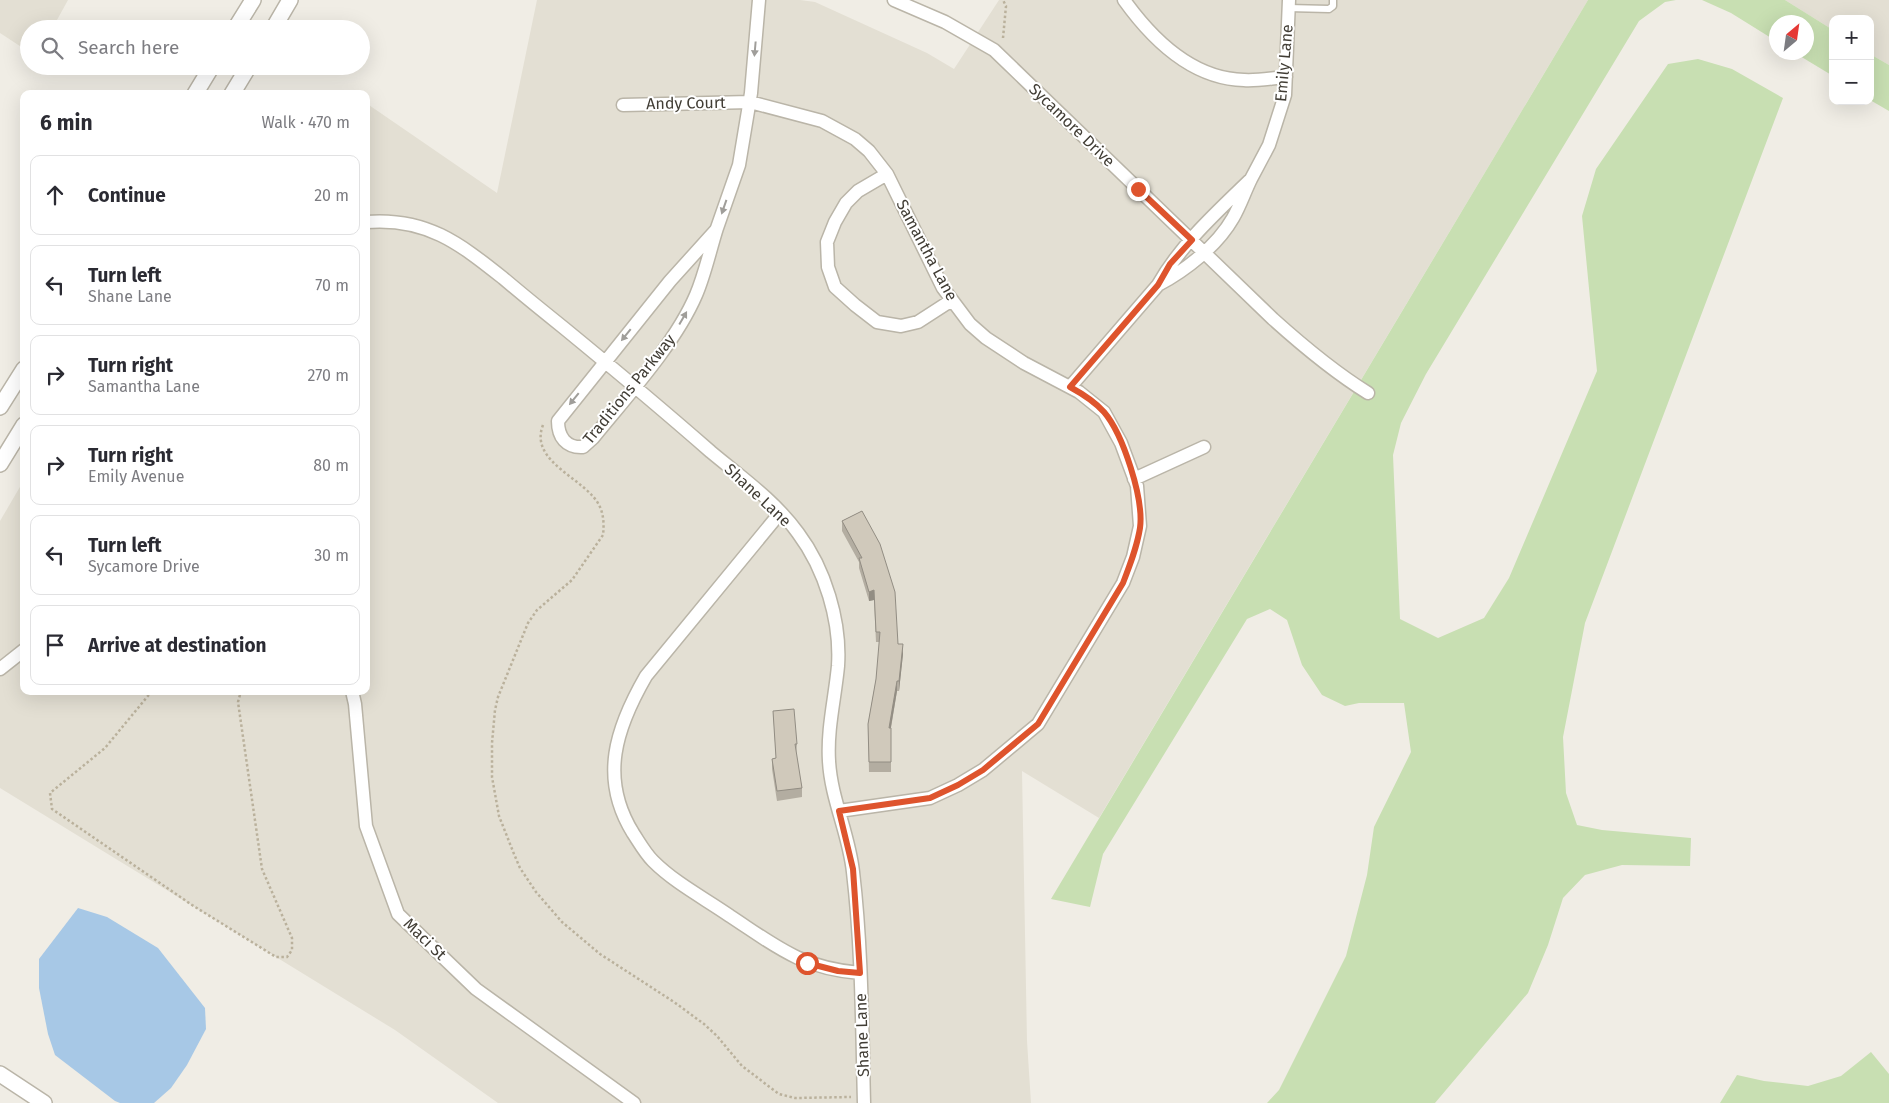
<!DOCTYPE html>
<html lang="en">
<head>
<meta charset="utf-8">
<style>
  :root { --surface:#fff; --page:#f7f7f7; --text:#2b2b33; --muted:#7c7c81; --line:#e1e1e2 }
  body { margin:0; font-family:"Fira Sans",sans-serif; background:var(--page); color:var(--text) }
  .controls { position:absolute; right:15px; top:15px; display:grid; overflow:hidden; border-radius:10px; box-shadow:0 5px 20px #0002 }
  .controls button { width:45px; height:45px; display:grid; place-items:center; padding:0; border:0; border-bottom:1px solid var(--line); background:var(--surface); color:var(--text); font:25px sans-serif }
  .compass { position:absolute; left:1769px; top:15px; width:45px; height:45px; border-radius:50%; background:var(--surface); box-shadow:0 5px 20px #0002; rotate:29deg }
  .stop { position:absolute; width:15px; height:15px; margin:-11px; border:4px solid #de542d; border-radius:50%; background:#fff }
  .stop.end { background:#de542d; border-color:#fff; box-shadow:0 1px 5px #0008 }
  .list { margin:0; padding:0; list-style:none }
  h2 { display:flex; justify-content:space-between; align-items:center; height:65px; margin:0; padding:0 20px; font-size:21px }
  h2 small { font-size:16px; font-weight:400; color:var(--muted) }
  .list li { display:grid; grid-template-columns:32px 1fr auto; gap:15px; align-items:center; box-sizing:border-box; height:80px; margin:0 10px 10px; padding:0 10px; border:1px solid var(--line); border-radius:10px }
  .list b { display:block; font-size:19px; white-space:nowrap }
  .list p { margin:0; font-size:16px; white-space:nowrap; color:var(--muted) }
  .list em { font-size:16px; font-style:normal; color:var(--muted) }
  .icon { flex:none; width:28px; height:28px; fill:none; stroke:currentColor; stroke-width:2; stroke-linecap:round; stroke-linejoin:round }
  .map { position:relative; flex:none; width:1889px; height:1103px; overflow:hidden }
  .search { position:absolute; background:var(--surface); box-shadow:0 5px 20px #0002; left:20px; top:20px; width:350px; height:55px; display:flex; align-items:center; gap:12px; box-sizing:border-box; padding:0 18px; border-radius:28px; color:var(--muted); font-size:19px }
  .panel { position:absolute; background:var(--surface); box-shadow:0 5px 20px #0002; left:20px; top:90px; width:350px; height:605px; border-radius:10px }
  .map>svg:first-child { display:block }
  .residential { fill:#e3dfd3 }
  .green { fill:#c8dfb2 }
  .water { fill:#a7c8e6 }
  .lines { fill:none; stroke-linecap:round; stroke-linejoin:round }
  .service-casing { stroke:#bab5a8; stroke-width:9 }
  .minor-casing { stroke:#bab5a8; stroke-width:15 }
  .tertiary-casing { stroke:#bab5a8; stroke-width:18 }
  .path { stroke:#bab19c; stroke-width:2.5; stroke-dasharray:2.5 2.5; stroke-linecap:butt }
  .service { stroke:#fff; stroke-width:6 }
  .minor { stroke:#fff; stroke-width:12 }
  .tertiary { stroke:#fff; stroke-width:15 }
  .wall { fill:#b3ada1 }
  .shaded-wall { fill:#928d83 }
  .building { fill:#d0c9bb; stroke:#928d83 }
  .oneway { fill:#a09e9a }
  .route { stroke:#de542d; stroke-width:6 }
  .labels { text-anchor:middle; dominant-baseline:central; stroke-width:4; stroke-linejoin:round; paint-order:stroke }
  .street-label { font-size:16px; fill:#413d35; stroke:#fff }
</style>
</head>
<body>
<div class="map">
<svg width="1889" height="1103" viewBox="0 0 1889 1103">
  <rect width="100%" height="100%" fill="#f0ede5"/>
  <!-- residential -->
  <path class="residential" d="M0 0H68L52 29H29V52L0 33Z
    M537 0H800L815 2 927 53 954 69 999 0H1588L1099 818 1022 771 1027 1041 1031 1103H498L395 1030 0 788V521L24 480V691H366V103L497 193Z
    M1785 0H1889V65L1870 54V19H1833V30Z"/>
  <!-- green -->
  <path class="green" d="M1588 0H1676L1665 2 1639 21 1426 374 1401 423 1393 455 1400 619 1438 638 1484 618 1509 578 1597 371 1582 216 1596 169 1668 64 1698 59 1732 69 1783 98 1585 623 1563 737 1566 793 1577 825 1602 830 1691 838 1690 866 1622 865 1585 875 1563 898 1548 945 1528 993 1435 1103H1267L1279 1090 1346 956 1367 875 1374 827 1411 752 1404 703H1359L1345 706 1322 695 1302 665 1287 620 1270 609 1247 619 1103 854 1090 907 1051 899Z
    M1702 0H1785L1833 30V76L1795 53 1806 52V22H1776V41L1731 13Z
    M1870 54 1889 65V111L1870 100Z
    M1871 1052 1889 1074V1103H1720L1737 1075 1764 1081 1808 1086 1841 1076Z"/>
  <!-- water -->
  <path class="water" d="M78 908 107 917 158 948 205 1008 206 1029 187 1065 171 1088 154 1103H120L115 1101 55 1055 48 1034 39 988V959Z"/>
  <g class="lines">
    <!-- service casing -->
    <g class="service-casing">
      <path id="service" d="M1288 8 1329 9 1333 6V0"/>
    </g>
    <!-- minor casing -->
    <g class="minor-casing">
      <path id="minor" d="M894 0 945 22 994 50 1273 319C1303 346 1334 372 1368 393
        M1124 0C1152 39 1193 79 1244 80 1257 81 1272 78 1286 77
        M623 105 750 102 822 121 855 139 869 151 887 174 943 288 970 324 986 338 1024 363 1079 392 1104 412 1121 443 1137 486 1140 526 1133 557 1123 583 1038 724 983 770 958 785 930 798 839 811
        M887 174 858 191 846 203 835 222 827 242 828 267 835 287 855 305 877 322 901 326 918 322 952 300
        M1251 179C1245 191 1240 206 1233 218 1217 246 1186 270 1158 285 1181 244 1218 211 1251 179Z
        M1251 179 1269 145 1285 95 1289 0
        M366 222C426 217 459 243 503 278 523 295 544 312 564 328 614 369 663 410 711 452 741 477 775 501 798 533 825 569 841 621 838 666 835 698 827 729 829 761 831 799 849 834 853 872 862 948 862 1026 864 1103
        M717 228C710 250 705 274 696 295 675 344 627 396 593 438L583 447C566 448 558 437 558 421L670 281 716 230 717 228 739 165 751 93 759 0
        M1070 387 1158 285
        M1134 479 1204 447
        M780 513 646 676C616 728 599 778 633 833 639 842 645 853 653 861 675 883 704 898 730 916 777 947 801 968 860 973
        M0 669 24 650
        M352 691 355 704 366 826 398 914 476 989 634 1103"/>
    </g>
    <!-- tertiary casing -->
    <g class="tertiary-casing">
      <path id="tertiary" d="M235 29 253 0
        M273 29 290 0
        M195 94 212 66
        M232 94 249 66
        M0 407 24 369
        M0 464 24 425
        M0 1074 44 1103"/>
    </g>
    <!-- path -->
    <path class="path" d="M1003 38 1006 6 1003 0
      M543 425C528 463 588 479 600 507 604 516 604 526 603 535L572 580 537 610 528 623 498 697 495 710 492 743V777L499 816 514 854 520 868 536 892 562 922 600 954 674 1002 704 1024 717 1036 742 1066 779 1094 795 1098 851 1097
      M152 691 105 748 50 793 52 809 192 905 276 957H287L292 950V938L262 869 238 702 241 691"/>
    <!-- service -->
    <use href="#service" class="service"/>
    <!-- minor -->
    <use href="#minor" class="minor"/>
    <!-- tertiary -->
    <use href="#tertiary" class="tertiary"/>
  </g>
  <!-- wall -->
  <path class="wall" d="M862 511 898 644 903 654 899 691H897L891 728V772H869L868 724 876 679 880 642H876L874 600 869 601 859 568V562L842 531V521Z
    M773 711 797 744 796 754 802 788V797L777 801 772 769V759L776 758Z"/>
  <!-- shaded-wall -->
  <path class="shaded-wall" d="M874 590V600L869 601V592Z
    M903 644V654L899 691V681Z
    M897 681V691L889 738V728Z"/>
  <!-- building -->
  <path class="building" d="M862 511 880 544 895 592 898 644H903L899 681H897L889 728H891V762H869L868 724 876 679 880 632H876L874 590 869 592 859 558H862L842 521Z
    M794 709 797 744H795L802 788 777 791 772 759 776 758 773 711Z"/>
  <!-- one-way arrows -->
  <defs><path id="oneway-solid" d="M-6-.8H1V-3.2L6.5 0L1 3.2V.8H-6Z" transform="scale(1.25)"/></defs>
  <g class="oneway">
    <use href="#oneway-solid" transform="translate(755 49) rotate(95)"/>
    <use href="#oneway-solid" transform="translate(724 207) rotate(109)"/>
    <use href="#oneway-solid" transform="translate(683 318) rotate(-60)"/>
    <use href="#oneway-solid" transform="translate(626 335) rotate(129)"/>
    <use href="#oneway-solid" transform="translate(574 399) rotate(129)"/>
  </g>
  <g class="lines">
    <!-- route -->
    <path class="route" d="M807 963 838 971 860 973 853 869 839 811 930 798 958 785 983 770 1038 724 1123 583C1130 565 1137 547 1140 528 1144 499 1123 434 1104 412 1096 403 1081 393 1070 387L1158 285 1170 264 1192 240 1138 189"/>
  </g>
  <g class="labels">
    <!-- street labels -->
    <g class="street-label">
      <text transform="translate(1284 63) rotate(-85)">Emily Lane</text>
      <text transform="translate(686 103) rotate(-1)">Andy Court</text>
      <text transform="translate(1072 125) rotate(44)">Sycamore Drive</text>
      <text transform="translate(927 250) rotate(62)">Samantha Lane</text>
      <text transform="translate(629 389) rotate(-51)">Traditions Parkway</text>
      <text transform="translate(758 495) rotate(43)">Shane Lane</text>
      <text transform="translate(425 939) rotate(44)">Maci St</text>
      <text transform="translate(862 1035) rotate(-92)">Shane Lane</text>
    </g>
  </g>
</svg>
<div class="controls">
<button>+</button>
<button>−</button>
</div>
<svg class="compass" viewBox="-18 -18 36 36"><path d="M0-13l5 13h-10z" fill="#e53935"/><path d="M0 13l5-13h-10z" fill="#7c7c81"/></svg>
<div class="stop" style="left:807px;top:963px"></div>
<div class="stop end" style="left:1138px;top:189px"></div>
<div class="search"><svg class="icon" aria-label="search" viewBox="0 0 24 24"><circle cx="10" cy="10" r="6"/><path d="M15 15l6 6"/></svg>Search here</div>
<section class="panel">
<h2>6 min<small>Walk · 470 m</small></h2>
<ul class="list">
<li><svg class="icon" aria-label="ahead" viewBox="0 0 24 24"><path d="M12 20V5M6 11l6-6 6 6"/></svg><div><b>Continue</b></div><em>20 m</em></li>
<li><svg class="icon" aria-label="left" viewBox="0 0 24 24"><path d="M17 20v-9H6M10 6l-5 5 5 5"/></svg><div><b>Turn left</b><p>Shane Lane</p></div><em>70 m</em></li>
<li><svg class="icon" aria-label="right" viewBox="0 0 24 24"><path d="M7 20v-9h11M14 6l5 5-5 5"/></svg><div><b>Turn right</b><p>Samantha Lane</p></div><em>270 m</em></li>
<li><svg class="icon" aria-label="right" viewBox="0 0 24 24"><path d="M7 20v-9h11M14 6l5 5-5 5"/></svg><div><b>Turn right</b><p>Emily Avenue</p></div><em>80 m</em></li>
<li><svg class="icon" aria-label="left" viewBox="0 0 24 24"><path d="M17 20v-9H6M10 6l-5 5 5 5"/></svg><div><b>Turn left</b><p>Sycamore Drive</p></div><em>30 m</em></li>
<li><svg class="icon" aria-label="arrive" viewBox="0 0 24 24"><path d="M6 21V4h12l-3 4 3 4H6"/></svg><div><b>Arrive at destination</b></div></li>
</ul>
</section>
</div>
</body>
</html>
